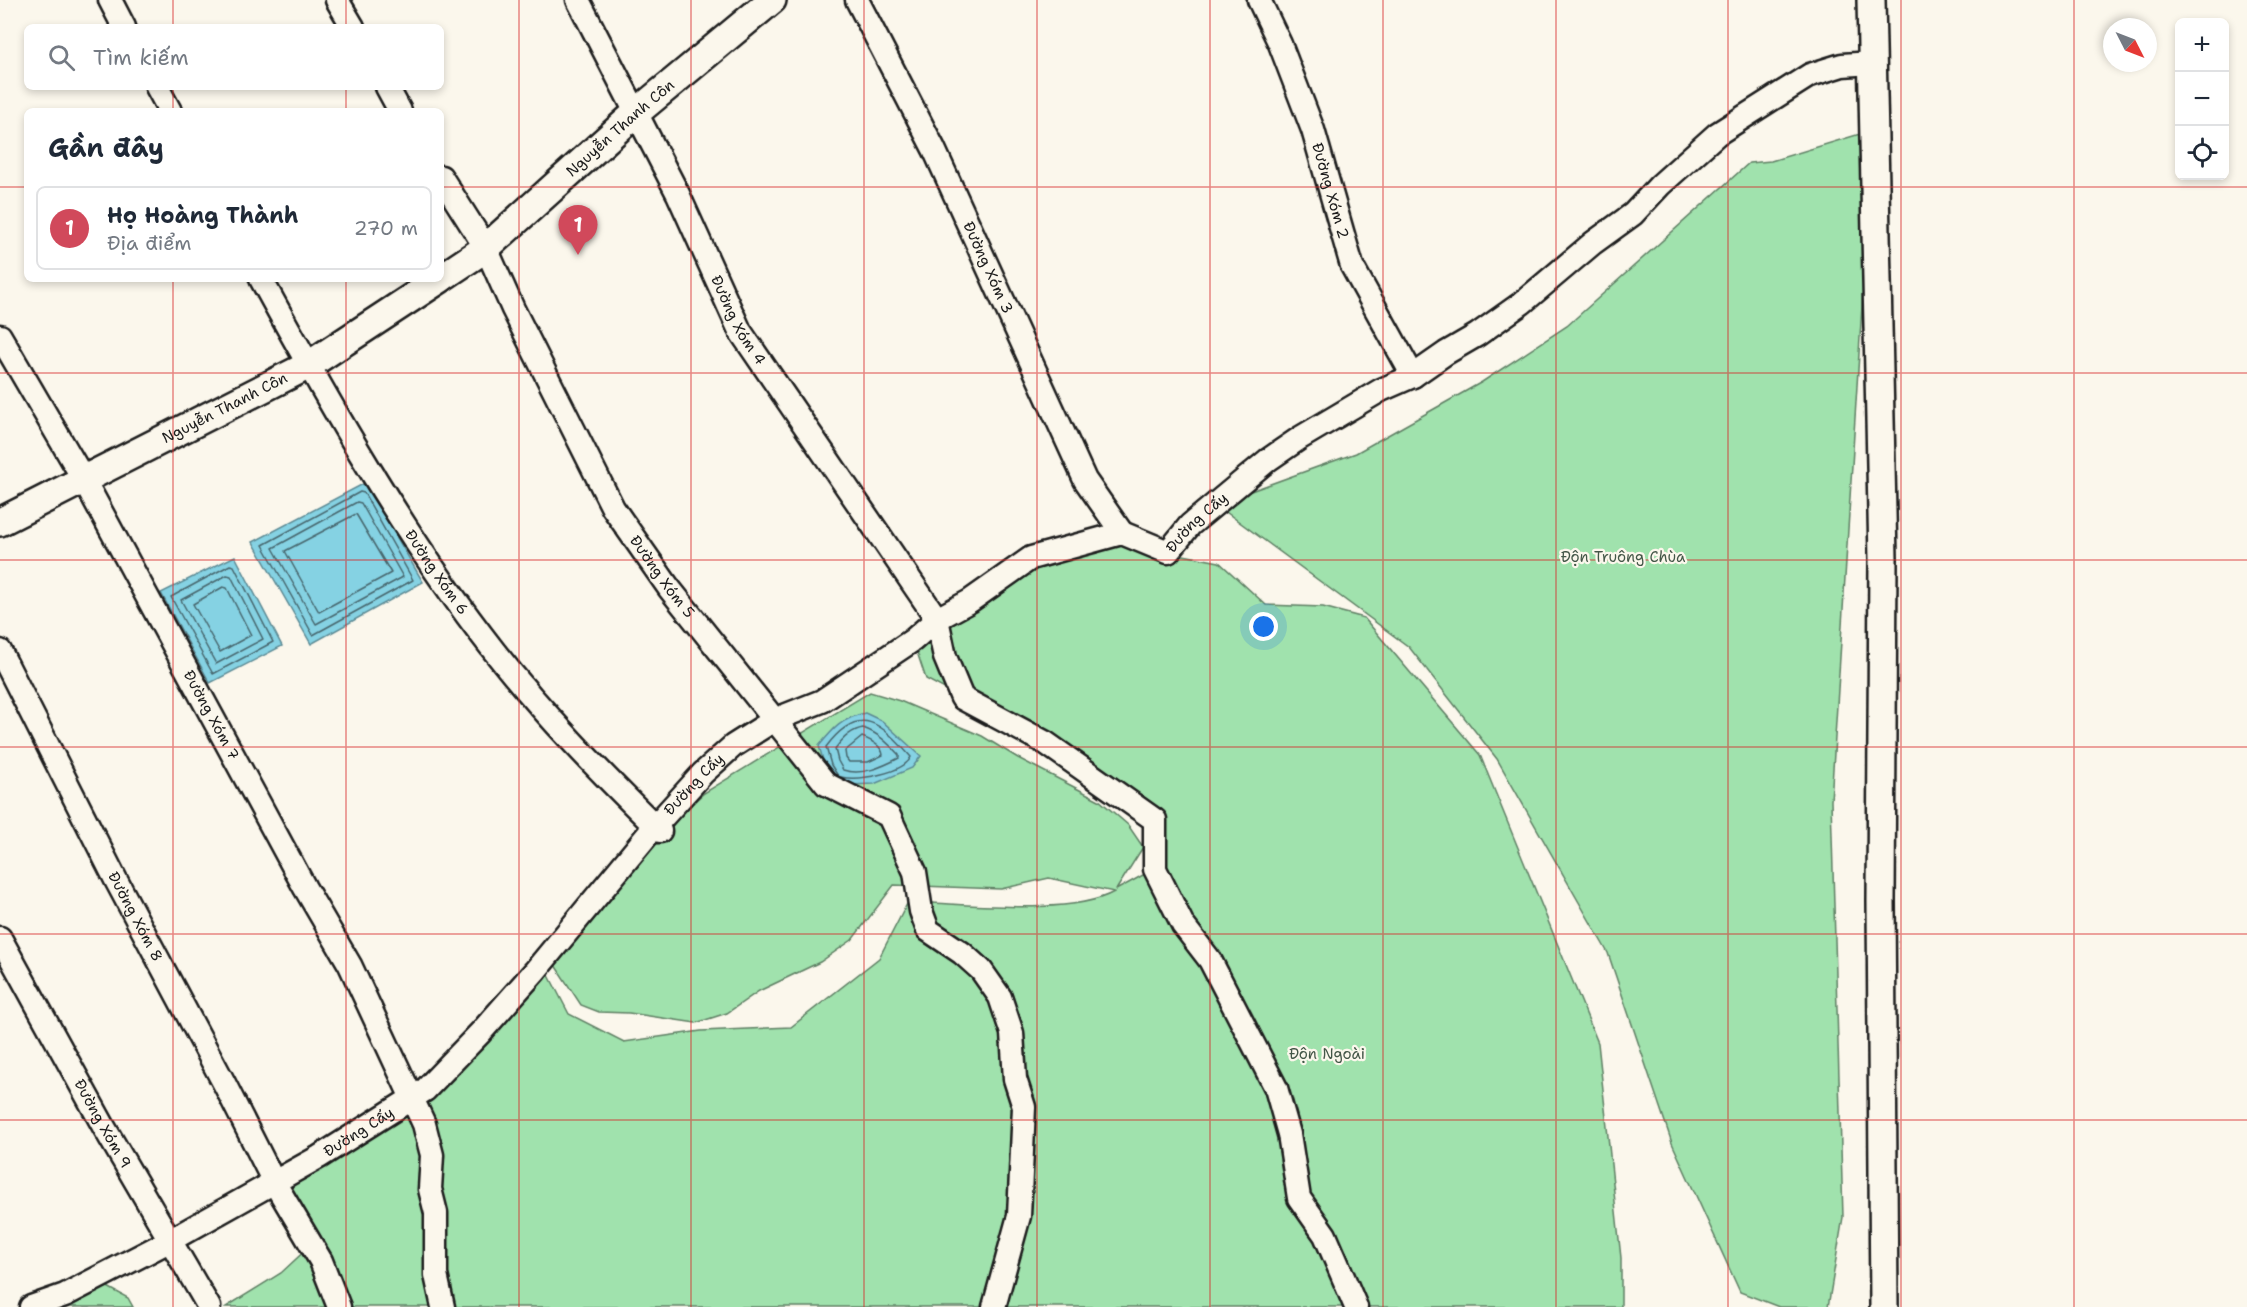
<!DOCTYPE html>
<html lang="vi">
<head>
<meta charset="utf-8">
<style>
  :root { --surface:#fff; --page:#f6f6f7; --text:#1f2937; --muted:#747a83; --line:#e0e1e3; --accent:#d1495b }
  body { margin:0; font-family:"Shantell Sans",sans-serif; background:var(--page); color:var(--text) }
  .controls { position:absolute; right:18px; top:18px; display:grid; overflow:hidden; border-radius:9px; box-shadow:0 3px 9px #0003 }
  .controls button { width:54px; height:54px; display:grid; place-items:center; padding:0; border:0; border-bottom:2px solid var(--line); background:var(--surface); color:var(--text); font:30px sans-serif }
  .compass { position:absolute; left:2103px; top:18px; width:54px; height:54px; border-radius:50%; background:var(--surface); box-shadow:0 3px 9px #0003; rotate:132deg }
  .you { position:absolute; left:1264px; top:627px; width:21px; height:21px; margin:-15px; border:4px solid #fff; border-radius:50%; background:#1a73e8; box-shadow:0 0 0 9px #1a73e833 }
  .badge { display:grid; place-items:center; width:39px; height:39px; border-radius:50%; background:var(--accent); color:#fff; font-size:20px; font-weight:700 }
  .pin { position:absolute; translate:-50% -50px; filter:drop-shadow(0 2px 3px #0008) }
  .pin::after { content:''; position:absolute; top:32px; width:21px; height:18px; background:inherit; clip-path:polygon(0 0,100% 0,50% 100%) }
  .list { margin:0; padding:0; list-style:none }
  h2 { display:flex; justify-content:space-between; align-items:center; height:78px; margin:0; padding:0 24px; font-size:26px }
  h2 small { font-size:20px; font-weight:400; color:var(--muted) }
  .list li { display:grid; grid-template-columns:39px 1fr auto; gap:18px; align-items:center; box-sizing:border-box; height:84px; margin:0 12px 12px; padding:0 12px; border:2px solid var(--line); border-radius:9px }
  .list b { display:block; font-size:22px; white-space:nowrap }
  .list p { margin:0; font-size:20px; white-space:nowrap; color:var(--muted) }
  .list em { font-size:20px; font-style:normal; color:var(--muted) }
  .icon { flex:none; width:33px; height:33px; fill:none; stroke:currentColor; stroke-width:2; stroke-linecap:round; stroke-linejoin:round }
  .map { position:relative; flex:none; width:2247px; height:1307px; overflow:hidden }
  .search { position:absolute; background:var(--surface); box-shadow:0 3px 9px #0003; left:24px; top:24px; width:420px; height:66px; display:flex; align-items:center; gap:15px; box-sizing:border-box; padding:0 21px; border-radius:9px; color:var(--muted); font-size:22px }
  .panel { position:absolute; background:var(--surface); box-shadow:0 3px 9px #0003; left:24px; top:108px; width:420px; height:174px; border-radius:9px }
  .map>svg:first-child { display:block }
  .green { fill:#a0e2ad; stroke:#5e7f64; stroke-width:1.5 }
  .water { fill:#85d2e3; stroke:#5b8993; stroke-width:1.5 }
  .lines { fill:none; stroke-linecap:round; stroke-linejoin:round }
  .shore { stroke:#46656c; stroke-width:1.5 }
  .minor-casing { stroke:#1c1c1c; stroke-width:27 }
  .tertiary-casing { stroke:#1c1c1c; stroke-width:32 }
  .minor { stroke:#fbf7ec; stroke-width:22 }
  .tertiary { stroke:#fbf7ec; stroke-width:27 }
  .grid { fill:none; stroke:#d62828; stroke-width:1.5; stroke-opacity:0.55 }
  .labels { text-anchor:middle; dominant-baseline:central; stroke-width:4.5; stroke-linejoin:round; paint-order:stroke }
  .street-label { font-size:15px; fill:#1c1c1c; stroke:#fbf7ec }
  .park-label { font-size:15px; fill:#445748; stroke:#fbf7ec }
</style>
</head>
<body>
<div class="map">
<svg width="2247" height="1307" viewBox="0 0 2247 1307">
  <rect width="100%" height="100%" fill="#fbf7ec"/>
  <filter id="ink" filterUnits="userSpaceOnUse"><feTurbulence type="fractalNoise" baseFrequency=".0167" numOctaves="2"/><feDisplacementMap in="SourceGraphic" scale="12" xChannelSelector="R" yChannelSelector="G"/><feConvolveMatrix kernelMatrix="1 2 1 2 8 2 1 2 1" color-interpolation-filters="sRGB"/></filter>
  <g filter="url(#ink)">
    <!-- green -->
    <path class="green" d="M1873 130 1831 801 1843 1217 1828 1307H1779L1740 1292 1672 1143 1608 953 1497 759 1409 647 1215 504 1356 453 1482 382 1567 326 1749 163 1771 161Z
      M1122 533 1168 552 1219 562 1266 605 1323 607 1364 618 1480 755 1598 1043 1621 1258V1307H226L281 1273 311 1245 274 1182 425 1090 542 962 569 1014 624 1042 701 1031 791 1027 879 958 908 902C962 903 1069 917 1114 892L1049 878 1001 889 894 885 852 940 820 962 759 991 727 1013 696 1023 629 1013 599 1012 581 1005 549 956 623 865 704 793 870 692 900 701 982 736 1018 758 1099 800 1128 825 1143 847 1116 890 1154 869 1155 820 1046 743 926 679 913 640 1031 558Z
      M104 1285 128 1298 133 1307H40Z"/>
    <!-- water -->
    <path class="water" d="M365 483 423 582 311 644 253 542Z
      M235 556 282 646 210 683 161 593Z
      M865 713 882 721 921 756 912 768 874 784 849 785 835 782 825 767 819 746C833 729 842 718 865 713Z"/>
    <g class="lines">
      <!-- shore -->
      <path class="shore" d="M360 492 364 493 413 580 313 635 263 545Z
        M357 502 361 503 403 577 316 624 273 548Z
        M356 514 391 573 319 612 285 551Z
        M230 565 234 566 273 642 213 674 171 597Z
        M227 575 231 576 263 639 216 664 181 600Z
        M223 587 227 588 251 635 220 652 193 604Z
        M863 728C878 733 888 743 899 755V758C882 767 862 776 843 770L838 761 835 749C842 739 851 730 863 728Z
        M862 737C870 740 882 746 883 755L868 762H849L846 758 845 751Z
        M838 776 831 765 826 747C860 702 881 723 911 757 904 773 858 781 841 777"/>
      <!-- minor casing -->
      <g class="minor-casing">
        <g id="minor">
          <path d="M110 0 124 27"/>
          <path d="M337 0 353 27"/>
          <path id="s1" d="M578 0 678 194 740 331 937 619 945 657 962 698 1046 743 1155 820V869L1183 925 1210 960 1276 1088 1289 1134 1299 1198 1325 1235 1356 1307"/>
          <path id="s2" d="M857 0 934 149 1085 480 1122 533"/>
          <path id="s3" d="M1259 0 1280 44 1313 130 1352 266 1413 376"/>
          <path d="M157 87 170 111"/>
          <path d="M387 87 400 111"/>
          <path id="s4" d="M441 177 486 248 513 309 613 508 669 588 826 784 889 816 915 872 921 911 928 930 962 953 981 970 1000 997 1012 1033 1015 1079 1024 1107 1019 1216 994 1307"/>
          <path id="s5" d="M261 279C331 407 404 536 494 651 545 716 602 774 660 831"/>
          <path id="s6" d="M0 336 84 480 305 888 350 965 424 1124 432 1155 430 1189 436 1213V1275L443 1307"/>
          <path id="s7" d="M0 651 117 882 224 1083 274 1182 321 1261 339 1307"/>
          <path id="s8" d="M0 938 104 1127 209 1307"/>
          <path id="s9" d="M31 1307 65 1295 169 1241 319 1157 425 1090 481 1032 535 971 655 826 703 773 733 746 774 720 822 701 913 640 937 619 970 601 1031 558 1122 533 1168 552 1190 525 1268 460 1300 438 1381 390 1413 376 1446 353 1477 335 1522 303 1593 243 1633 214 1660 185 1717 134 1810 75 1842 65 1872 63"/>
        </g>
      </g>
      <!-- tertiary casing -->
      <g class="tertiary-casing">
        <g id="tertiary">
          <path d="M1871 0 1883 559 1881 901 1884 1307"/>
          <path id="s10" d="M441 278 486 248 637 112 772 0"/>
          <path id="s11" d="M0 522 309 365 440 279"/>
        </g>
      </g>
      <!-- minor -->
      <use href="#minor" class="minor"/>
      <!-- tertiary -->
      <use href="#tertiary" class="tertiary"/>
    </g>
  </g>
  <!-- grid -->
  <path class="grid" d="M173 0V27M346 0V27M519 0V1307M691 0V1307M864 0V1307M1037 0V1307M1210 0V1307M1383 0V1307M1556 0V1307M1728 0V1307M1901 0V1307M2074 0V1307M173 87V111M346 87V111M0 187H27M441 187H2247M173 279V1307M346 279V1307M0 373H2247M0 560H2247M0 747H2247M0 934H2247M0 1120H2247"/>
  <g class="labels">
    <!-- street labels -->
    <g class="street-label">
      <text stroke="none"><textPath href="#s10" startOffset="234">Nguyễn Thanh Côn</textPath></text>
      <text stroke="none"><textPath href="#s3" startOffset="204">Đường Xóm 2</textPath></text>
      <text stroke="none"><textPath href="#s2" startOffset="298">Đường Xóm 3</textPath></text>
      <text stroke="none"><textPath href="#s1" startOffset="358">Đường Xóm 4</textPath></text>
      <text stroke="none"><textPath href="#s11" startOffset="252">Nguyễn Thanh Côn</textPath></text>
      <text stroke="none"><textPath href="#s9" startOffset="1452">Đường Cấy</textPath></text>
      <text stroke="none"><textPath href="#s5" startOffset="342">Đường Xóm 6</textPath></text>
      <text stroke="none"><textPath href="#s4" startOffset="458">Đường Xóm 5</textPath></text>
      <text stroke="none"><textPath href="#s6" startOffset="434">Đường Xóm 7</textPath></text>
      <text stroke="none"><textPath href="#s9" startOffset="858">Đường Cấy</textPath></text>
      <text stroke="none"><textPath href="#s7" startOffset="298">Đường Xóm 8</textPath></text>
      <text stroke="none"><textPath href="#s8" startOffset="212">Đường Xóm 9</textPath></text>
      <text stroke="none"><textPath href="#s9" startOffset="372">Đường Cấy</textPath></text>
    </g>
    <!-- park labels -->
    <g class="park-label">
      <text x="1623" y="557">Độn Truông Chùa</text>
      <text x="1327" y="1054">Độn Ngoài</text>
    </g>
  </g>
</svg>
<div class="controls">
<button>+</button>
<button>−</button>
<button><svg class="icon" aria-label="locate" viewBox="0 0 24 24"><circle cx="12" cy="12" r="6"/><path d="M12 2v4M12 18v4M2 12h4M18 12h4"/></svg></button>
</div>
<svg class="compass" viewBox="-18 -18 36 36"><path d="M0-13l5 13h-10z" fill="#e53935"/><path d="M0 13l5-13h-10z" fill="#747a83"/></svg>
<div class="you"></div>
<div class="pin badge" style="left:578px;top:255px">1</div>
<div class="search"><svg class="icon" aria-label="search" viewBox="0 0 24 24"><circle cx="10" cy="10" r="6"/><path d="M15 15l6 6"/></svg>Tìm kiếm</div>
<section class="panel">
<h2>Gần đây<small></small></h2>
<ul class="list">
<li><span class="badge">1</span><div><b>Họ Hoàng Thành</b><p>Địa điểm</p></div><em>270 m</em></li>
</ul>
</section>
</div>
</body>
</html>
